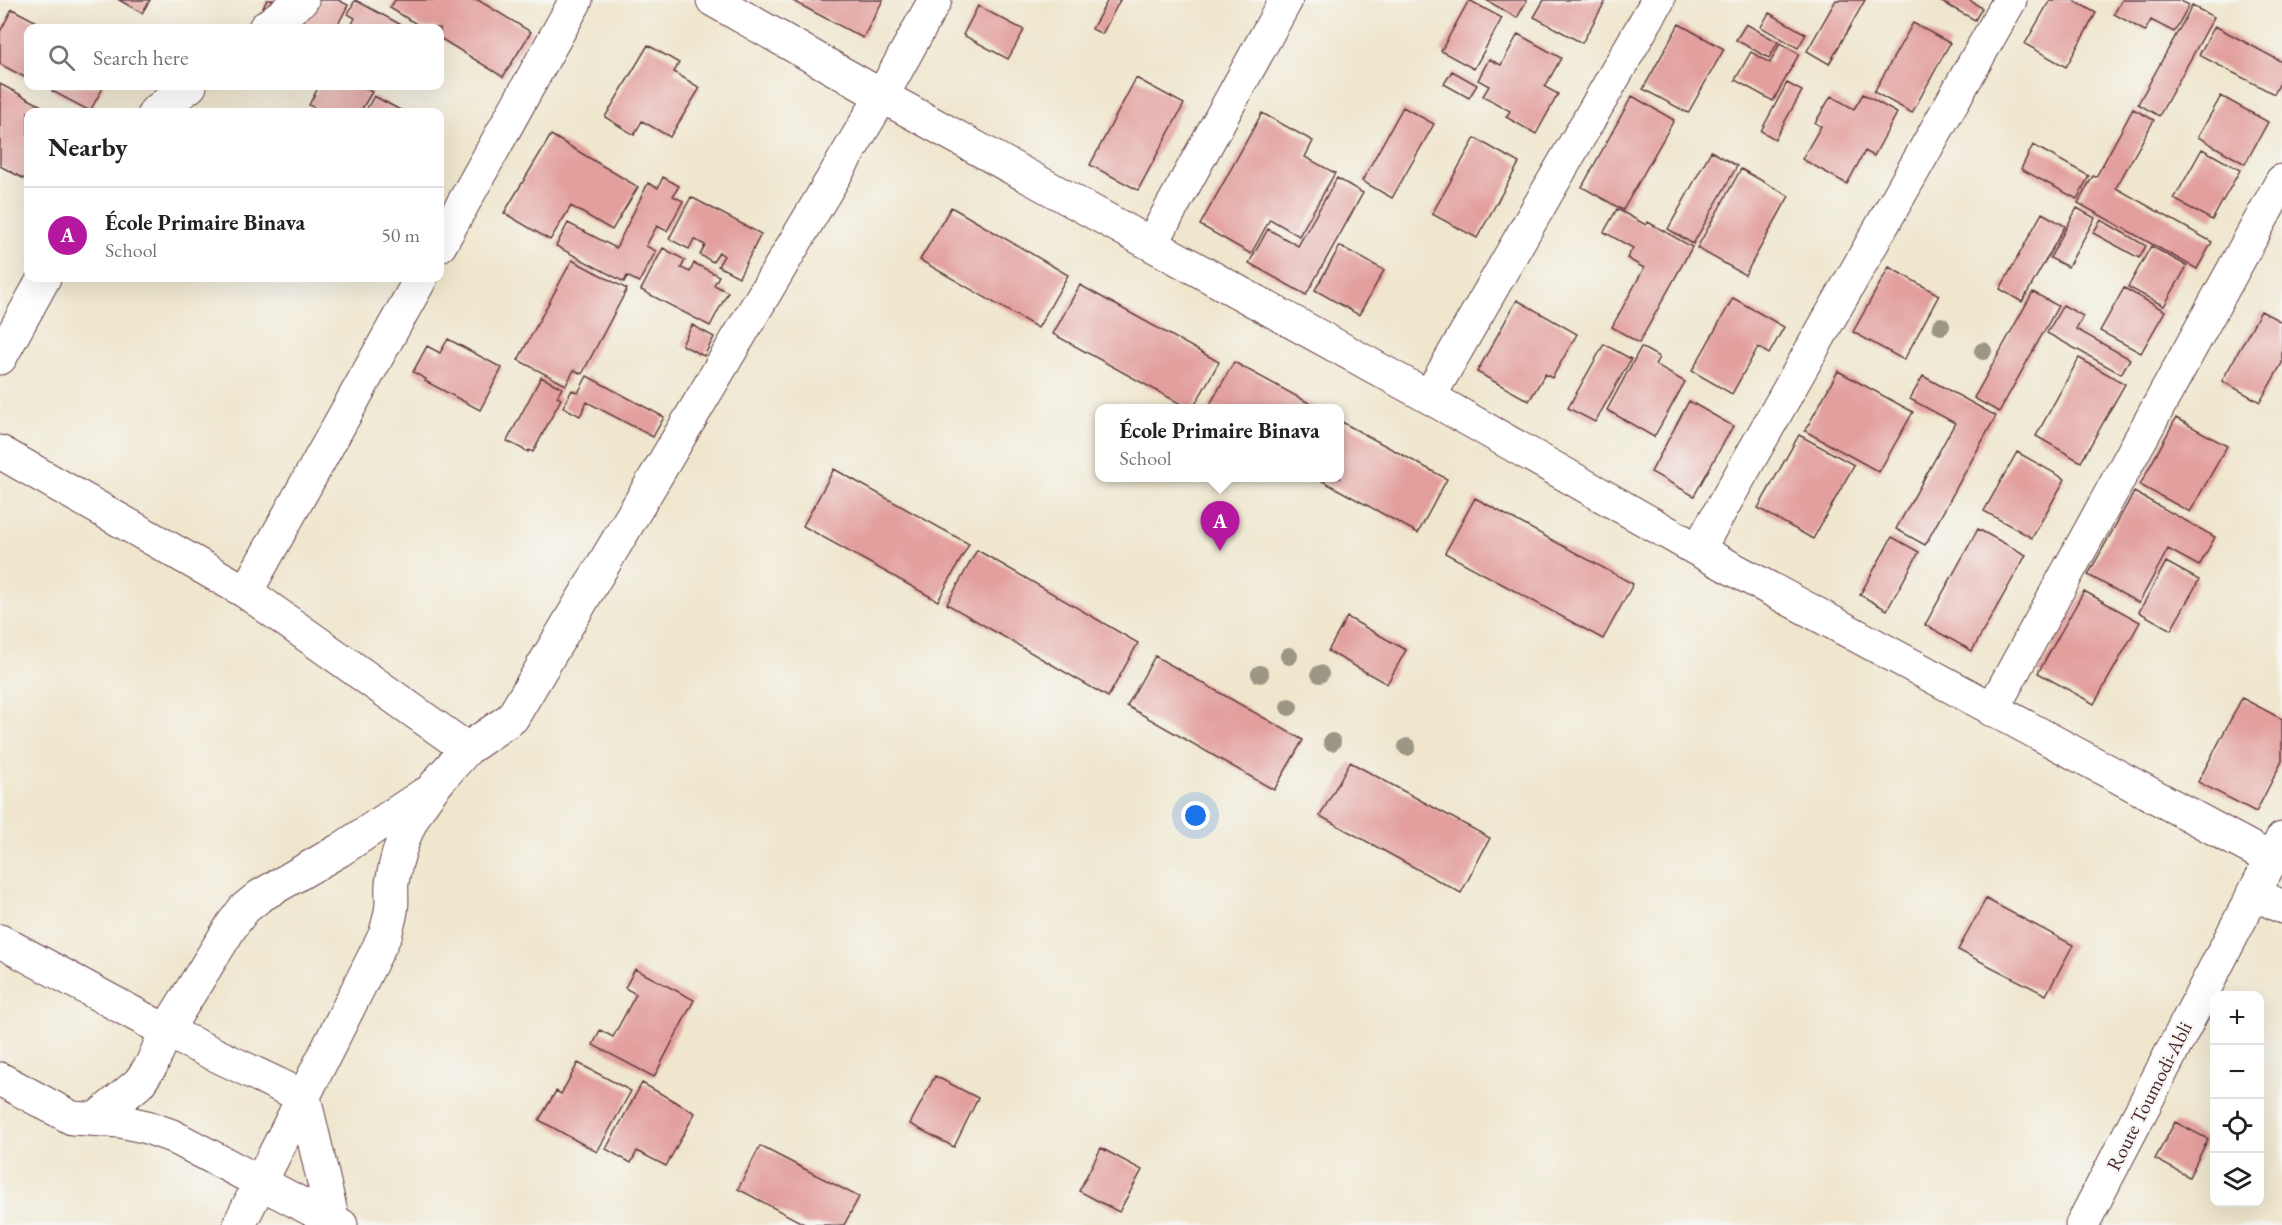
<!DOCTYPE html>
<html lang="en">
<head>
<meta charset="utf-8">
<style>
  :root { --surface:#fff; --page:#f2f2f2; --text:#222; --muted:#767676; --line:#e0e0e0; --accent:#b5179e }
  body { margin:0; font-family:"EB Garamond",serif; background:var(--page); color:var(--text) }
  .controls { position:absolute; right:18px; bottom:18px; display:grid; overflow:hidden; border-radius:12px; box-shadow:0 6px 24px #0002 }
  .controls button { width:54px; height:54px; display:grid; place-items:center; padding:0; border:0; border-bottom:2px solid var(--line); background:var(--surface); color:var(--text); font:30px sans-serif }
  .you { position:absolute; left:1196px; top:816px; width:21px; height:21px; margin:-15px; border:4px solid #fff; border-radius:50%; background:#1a73e8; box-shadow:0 0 0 9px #1a73e833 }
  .badge { display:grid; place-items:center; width:39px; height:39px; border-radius:50%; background:var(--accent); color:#fff; font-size:20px; font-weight:700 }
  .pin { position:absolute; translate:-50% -50px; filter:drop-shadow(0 2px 3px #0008) }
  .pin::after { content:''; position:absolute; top:32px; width:21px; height:18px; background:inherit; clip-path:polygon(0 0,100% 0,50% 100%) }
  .popup { position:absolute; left:1095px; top:404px; width:249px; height:78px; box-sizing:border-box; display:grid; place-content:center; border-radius:12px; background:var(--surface); filter:drop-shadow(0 2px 4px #0005); font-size:20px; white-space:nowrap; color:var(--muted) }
  .popup b { font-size:22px; color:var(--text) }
  .popup::after { content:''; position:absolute; left:50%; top:100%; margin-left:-12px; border:12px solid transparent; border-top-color:var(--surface) }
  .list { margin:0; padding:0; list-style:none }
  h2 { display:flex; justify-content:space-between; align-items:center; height:78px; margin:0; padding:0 24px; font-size:26px }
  h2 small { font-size:20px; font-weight:400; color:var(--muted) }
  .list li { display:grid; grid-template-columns:39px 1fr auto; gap:18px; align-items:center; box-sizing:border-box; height:96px; padding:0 24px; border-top:2px solid var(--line) }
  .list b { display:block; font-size:22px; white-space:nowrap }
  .list p { margin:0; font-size:20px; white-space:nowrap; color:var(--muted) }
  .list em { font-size:20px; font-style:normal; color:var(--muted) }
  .icon { flex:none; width:33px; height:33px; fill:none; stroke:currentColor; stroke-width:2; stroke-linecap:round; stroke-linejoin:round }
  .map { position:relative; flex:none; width:2282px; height:1225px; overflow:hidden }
  .search { position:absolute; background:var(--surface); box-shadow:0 6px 24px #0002; left:24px; top:24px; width:420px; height:66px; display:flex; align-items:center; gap:15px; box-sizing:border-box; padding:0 21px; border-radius:12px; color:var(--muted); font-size:22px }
  .panel { position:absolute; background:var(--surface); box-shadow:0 6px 24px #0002; left:24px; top:108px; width:420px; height:174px; border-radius:12px }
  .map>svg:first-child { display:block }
  .building { fill:#e29f9c }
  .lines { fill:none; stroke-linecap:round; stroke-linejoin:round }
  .minor-casing { stroke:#633d43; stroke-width:35 }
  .tertiary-casing { stroke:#633d43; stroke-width:35 }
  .minor { stroke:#fff; stroke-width:33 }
  .tertiary { stroke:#fff; stroke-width:33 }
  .tree { fill:#9c9685 }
  .labels { text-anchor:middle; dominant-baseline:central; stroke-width:4.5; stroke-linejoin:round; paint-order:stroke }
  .street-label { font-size:20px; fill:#4a1f2b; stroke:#f6f6f2 }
</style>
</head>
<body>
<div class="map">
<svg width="2282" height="1225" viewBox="0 0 2282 1225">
  <rect width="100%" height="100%" fill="#f6f6f2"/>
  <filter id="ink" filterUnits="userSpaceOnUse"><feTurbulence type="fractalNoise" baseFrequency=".0167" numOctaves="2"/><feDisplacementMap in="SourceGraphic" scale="12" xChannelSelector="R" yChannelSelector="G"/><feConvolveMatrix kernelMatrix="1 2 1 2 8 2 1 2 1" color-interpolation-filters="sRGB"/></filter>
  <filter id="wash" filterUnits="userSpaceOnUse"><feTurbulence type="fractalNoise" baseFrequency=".008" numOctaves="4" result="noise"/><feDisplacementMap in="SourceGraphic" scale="24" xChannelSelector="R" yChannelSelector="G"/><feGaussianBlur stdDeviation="1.35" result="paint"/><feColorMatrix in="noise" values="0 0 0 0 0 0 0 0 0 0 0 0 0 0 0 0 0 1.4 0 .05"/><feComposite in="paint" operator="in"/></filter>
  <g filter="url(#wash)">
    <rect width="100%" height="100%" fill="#efe6cd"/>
    <g id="blocks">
      <!-- building -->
      <path class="building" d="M119 0H150L142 13Z
        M267 0H338L348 5 336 28H301L263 8Z
        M355 0 407 28H350L355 18 348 14Z
        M395 0H478L531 32 503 77 440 38V28H423L390 8Z
        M791 0H883L863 38Z
        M1108 0H1120L1102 34 1092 29Z
        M1469 0 1502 18 1474 69 1441 51Z
        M1486 0H1527L1517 18Z
        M1544 0H1606L1582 43 1534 17Z
        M1836 0H1865L1829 64 1807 51Z
        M1938 0H1969L1982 8 1975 20Z
        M2050 0H2073L2096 13 2066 67 2025 44Z
        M2122 0H2179L2189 5 2174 32 2151 20 2145 31 2114 14Z
        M978 6 1024 30 1008 59 963 35Z
        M2192 6 2214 17 2159 116 2138 104Z
        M12 9 48 28H28V79L0 64V32Z
        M1769 13 1806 34 1798 48 1761 27Z
        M1913 23 1950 43 1912 113 1874 92Z
        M1679 24 1724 49 1688 113 1643 89Z
        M1746 24 1778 42 1769 58 1736 40Z
        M2215 26 2282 62V79L2274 94 2199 55Z
        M1518 34 1561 58 1545 87 1558 94 1536 134 1506 117 1510 111 1483 96 1489 86 1478 80 1489 59 1501 65Z
        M1780 43 1799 54 1773 101 1735 80 1751 52 1770 63Z
        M648 45 679 63 674 72 700 88 670 137 642 121 634 135 605 117Z
        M1452 71 1477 85 1469 98 1444 84Z
        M1136 78 1184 104 1138 190 1090 165Z
        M1787 83 1802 91 1775 139 1761 131Z
        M0 84 53 112H28V181L0 166Z
        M55 86H104L90 111 52 91Z
        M319 86H360L372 92 360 112H323L309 105Z
        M1863 94 1897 113 1874 156 1865 151 1847 184 1802 159 1821 126 1815 123 1831 96 1854 109Z
        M374 96 404 112H365Z
        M1632 96 1674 120 1623 210 1582 187Z
        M2221 96 2268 122 2245 164 2198 137Z
        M1403 107 1434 124 1392 198 1362 181Z
        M2133 109 2154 120 2116 188 2212 242 2197 269 2078 203 2093 176 2096 177Z
        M1262 113 1313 141 1305 157 1335 173 1299 236 1270 219 1251 254 1200 225Z
        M551 135 638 187 612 230 571 206 550 240 504 213Z
        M1475 138 1519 163 1477 238 1432 214Z
        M2033 145 2089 176 2077 199 2021 169Z
        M2202 149 2240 170 2212 220 2174 199Z
        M1711 151 1737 166 1693 244 1668 229Z
        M1741 169 1789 196 1745 275 1697 248Z
        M663 177 679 186 673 196 683 201 667 231 657 226 646 246 656 251 639 282 627 276 624 282 556 246 568 223 616 248 648 183 658 188Z
        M1337 178 1363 193 1306 295 1249 263 1268 229 1298 246Z
        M691 197 761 234 739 277 718 266 724 256 719 252 713 262 700 255 705 245 694 239 689 249 669 239Z
        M951 207 1068 275 1038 328 920 260Z
        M2077 208 2095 218 2068 267 2050 258Z
        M1617 209 1646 225 1648 222 1692 247 1639 343 1612 327 1644 268 1627 258 1633 248 1604 232Z
        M2042 213 2065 226 2022 302 2000 289Z
        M2101 220 2146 246 2139 258 2093 233Z
        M1340 246 1384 270 1359 315 1315 290Z
        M2151 246 2187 266 2164 306 2128 287Z
        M663 248 685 260 681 268 690 272 694 263 719 276 714 285 728 292 710 326 641 290Z
        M572 260 627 289 582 374 574 370 566 385 518 360Z
        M1889 267 1939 295 1904 360 1853 332Z
        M1080 285 1219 362 1193 408H1188L1053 334Z
        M2124 288 2165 311 2141 353 2100 331Z
        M2033 292 2058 306 1999 412 1974 398Z
        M1733 298 1784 327 1769 354 1758 347 1732 394 1692 371Z
        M1517 300 1577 334 1552 378 1545 374 1529 401 1477 372Z
        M2063 305 2083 316 2076 329 2130 359 2121 374 2047 333Z
        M2261 311 2282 322V363L2260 402 2222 381Z
        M692 325 714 337 704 356 682 345Z
        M448 339 502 368 480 410 425 381 426 379 413 372 427 346 440 353Z
        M1604 344 1631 359 1595 422 1568 408Z
        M1641 347 1659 357 1655 365 1685 382 1654 437 1607 410Z
        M2079 358 2125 384 2081 462 2036 436Z
        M1234 362 1318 408H1208Z
        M1838 371 1913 412 1879 472 1805 431Z
        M587 376 664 417 653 437 587 402 580 416 563 407 572 390 578 393Z
        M1923 376 1996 416 1925 545 1896 529 1955 423 1910 399Z
        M541 377 562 388 557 397 561 399 533 452 529 450 528 452 507 441Z
        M1689 401 1733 426 1694 496 1651 472Z
        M2176 418 2227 446 2190 512 2140 485Z
        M1340 421 1447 479 1418 533 1317 478H1340Z
        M1799 435 1854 465 1813 539 1758 508Z
        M2017 452 2065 479 2032 538 1984 511Z
        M834 469 969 544 938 601 803 526Z
        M2134 492 2215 537 2199 566 2168 549 2139 603 2088 575Z
        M1475 498 1633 584 1603 639 1445 553Z
        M1978 529 2026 555 1972 651 1925 625Z
        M1892 537 1919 552 1887 610 1860 595Z
        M977 550 1138 643 1108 697 947 604Z
        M2166 562 2199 580 2171 630 2139 612Z
        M2084 591 2140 622 2094 704 2038 673Z
        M1347 617 1406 650 1387 684 1328 651Z
        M1155 656 1303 740 1274 790 1127 706Z
        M2242 698 2282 719V761L2256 812 2198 782Z
        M1350 762 1490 838 1461 893 1320 816Z
        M1986 899 2073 945 2046 995 1958 950Z
        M635 969 694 1000 654 1077 593 1045 600 1030 613 1037 636 994 625 988Z
        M578 1063 631 1091 597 1152 539 1120 556 1091 561 1094Z
        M935 1076 978 1098 954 1147 910 1124Z
        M642 1083 695 1113 666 1166 637 1151 631 1163 606 1149Z
        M2175 1122 2208 1139 2189 1177 2155 1159Z
        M760 1146 859 1197 844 1225H806L738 1189Z
        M1101 1148 1142 1170 1119 1212 1079 1191Z"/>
    </g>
  </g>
  <g filter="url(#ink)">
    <use href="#blocks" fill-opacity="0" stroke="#633d43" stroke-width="1.5"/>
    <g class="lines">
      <!-- minor casing -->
      <g class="minor-casing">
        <path id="minor" d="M713 0 882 96 1429 397 1698 550 2271 859
          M265 28 302 0
          M155 112 190 86
          M1152 243 1286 0
          M440 245 576 0
          M0 358 44 278
          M1429 397 1658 0
          M0 452 246 592 467 749C425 795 403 819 392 883 391 892 393 902 391 911 390 919 387 926 386 933L239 1225
          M1698 550 2010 0
          M246 592 421 278
          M1992 710 2282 181
          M467 749 512 718 882 96 935 0
          M2253 893 2282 907
          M0 941 166 1031 304 1097 333 1221
          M0 1079 72 1118 120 1121 147 1127 172 1136 341 1225
          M96 1119 139 1083 152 1064 166 1031 232 925 244 909 260 896 340 850 423 795"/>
      </g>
      <!-- tertiary casing -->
      <g class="tertiary-casing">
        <path id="tertiary" d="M2082 1225 2282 839"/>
      </g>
      <!-- minor -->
      <use href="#minor" class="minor"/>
      <!-- tertiary -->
      <use href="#tertiary" class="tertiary"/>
    </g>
    <!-- trees -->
    <g class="tree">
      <circle cx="1941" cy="326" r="9"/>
      <circle cx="1983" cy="351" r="9"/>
      <circle cx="1289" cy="656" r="9"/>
      <circle cx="1260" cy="674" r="9"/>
      <circle cx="1320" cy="674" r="9"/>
      <circle cx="1289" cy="707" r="9"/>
      <circle cx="1332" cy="742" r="9"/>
      <circle cx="1407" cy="747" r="9"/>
    </g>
  </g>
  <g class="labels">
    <!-- street labels -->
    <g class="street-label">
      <text transform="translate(2149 1096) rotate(-63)">Route Toumodi-Abli</text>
    </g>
  </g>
</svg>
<div class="controls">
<button>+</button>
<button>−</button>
<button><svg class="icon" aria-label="locate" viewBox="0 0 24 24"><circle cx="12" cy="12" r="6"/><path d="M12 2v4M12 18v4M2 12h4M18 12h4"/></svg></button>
<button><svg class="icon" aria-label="layers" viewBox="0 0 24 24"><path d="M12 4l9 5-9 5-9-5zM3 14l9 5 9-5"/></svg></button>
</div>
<div class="you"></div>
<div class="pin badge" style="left:1220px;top:551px">A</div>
<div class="popup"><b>École Primaire Binava</b>School</div>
<div class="search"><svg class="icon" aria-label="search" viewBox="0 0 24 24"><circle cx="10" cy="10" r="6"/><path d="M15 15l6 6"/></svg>Search here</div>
<section class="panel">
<h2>Nearby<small></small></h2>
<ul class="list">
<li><span class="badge">A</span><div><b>École Primaire Binava</b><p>School</p></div><em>50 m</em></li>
</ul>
</section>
</div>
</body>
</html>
